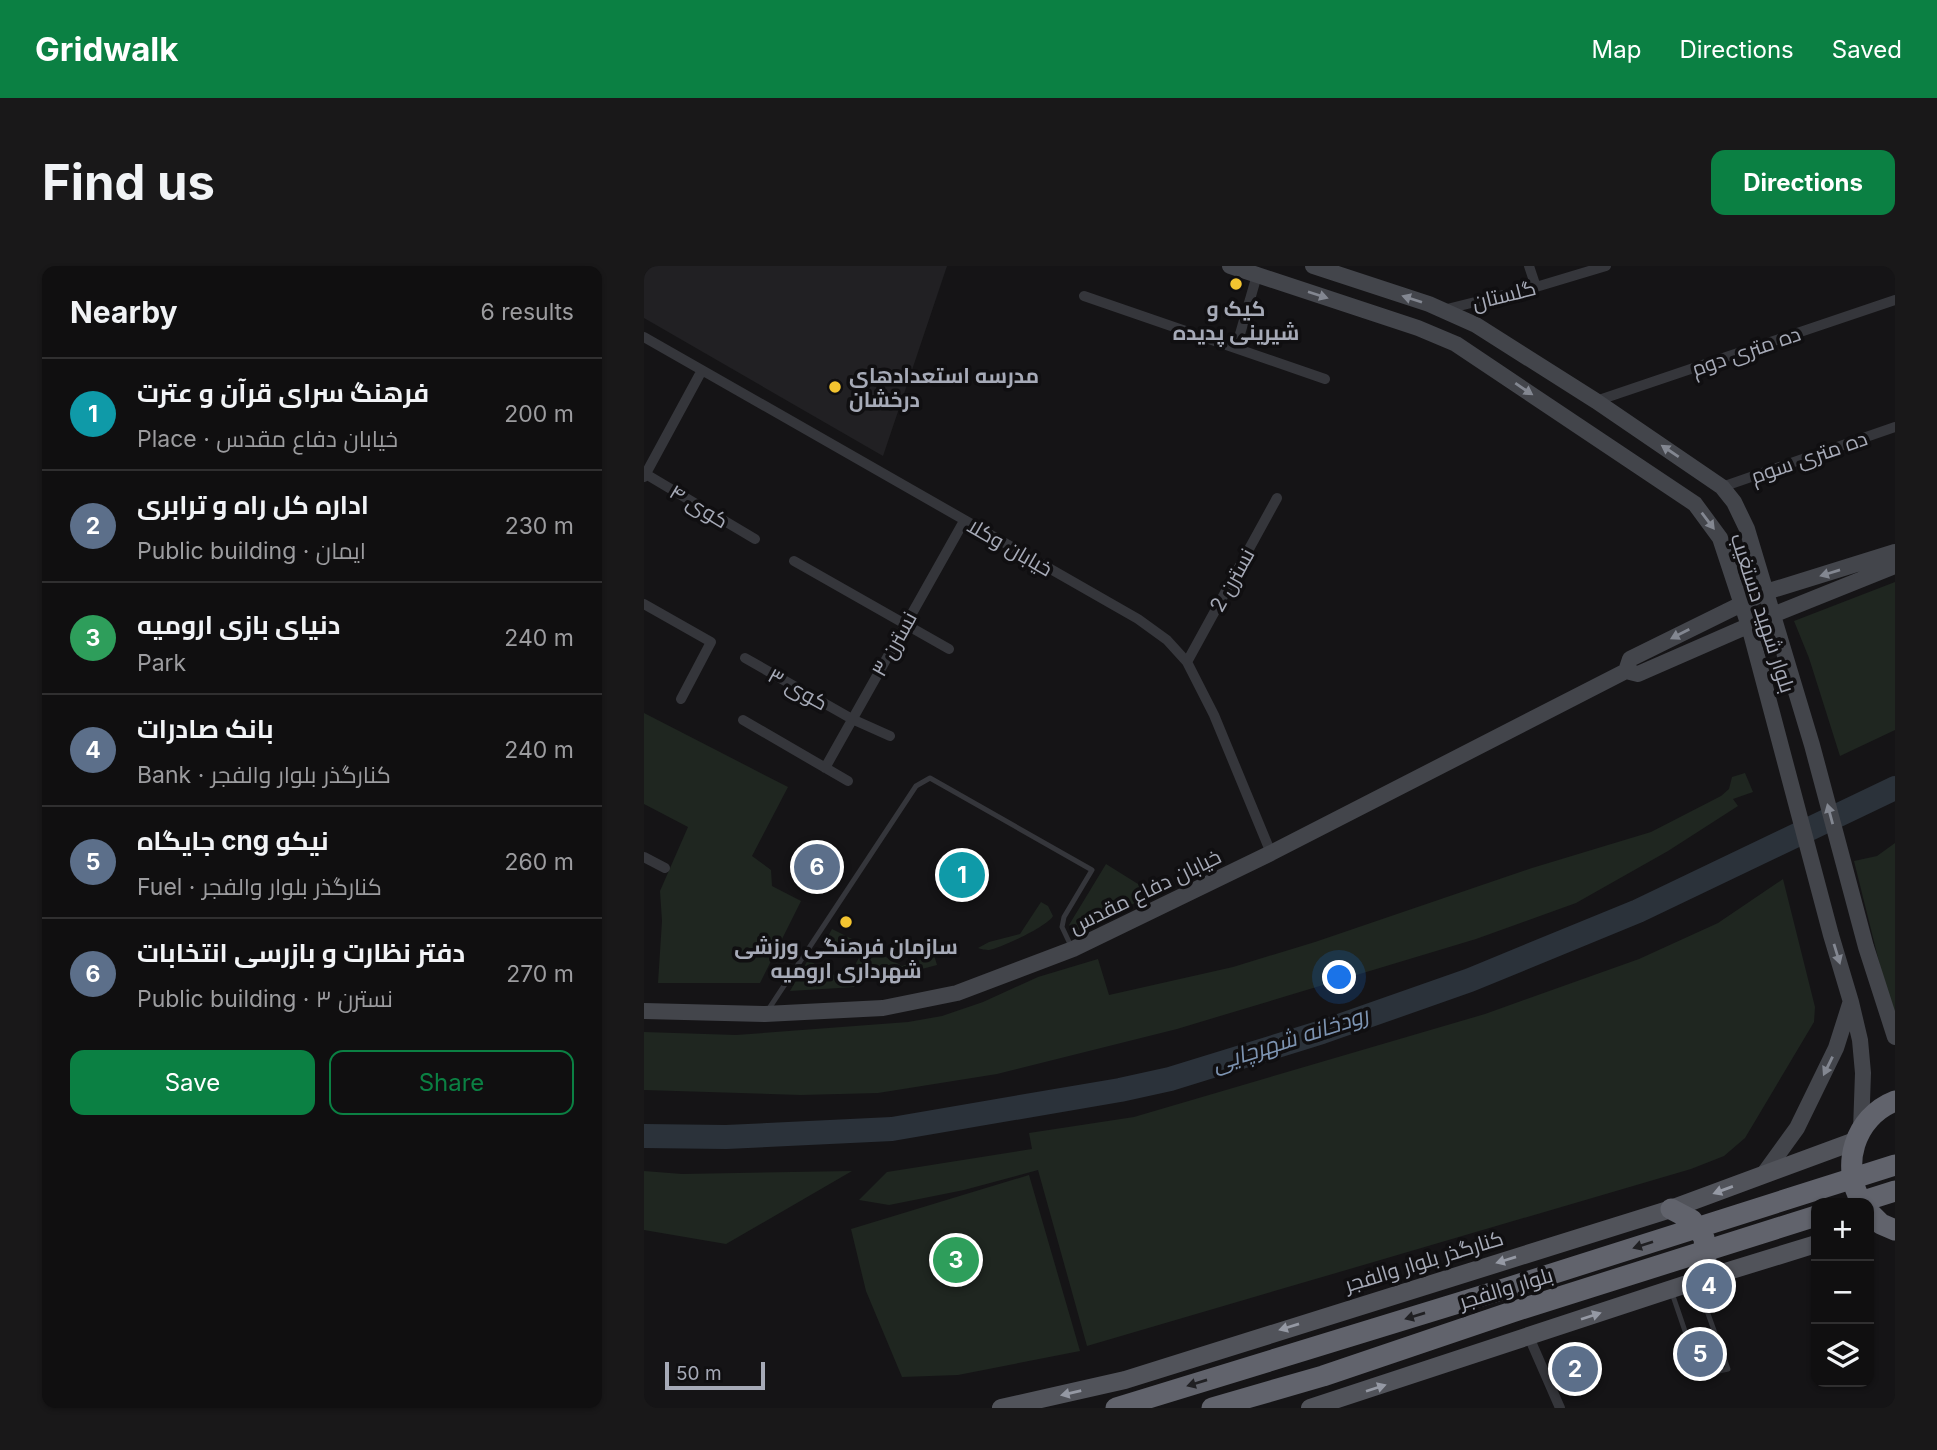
<!DOCTYPE html>
<html lang="en">
<head>
<meta charset="utf-8">
<style>
  :root { --surface:#100f10; --page:#191819; --text:#f1f3f6; --muted:#9c9c9f; --line:#302f30; --accent:#0b8043 }
  body { margin:0; font-family:Inter,Cairo,sans-serif; background:var(--page); color:var(--text) }
  .controls { position:absolute; right:21px; bottom:21px; display:grid; overflow:hidden; border-radius:14px; box-shadow:0 2px 5px #0004 }
  .controls button { width:63px; height:63px; display:grid; place-items:center; padding:0; border:0; border-bottom:2px solid var(--line); background:var(--surface); color:var(--text); font:35px sans-serif }
  .scale { position:absolute; left:21px; bottom:18px; width:100px; box-sizing:border-box; padding-left:7px; border:4px solid #a6aab7; border-top:0; font-size:19px; line-height:24px; white-space:nowrap; color:#a6aab7; -webkit-text-stroke:5px #100f11; paint-order:stroke }
  .you { position:absolute; left:696px; top:712px; width:24px; height:24px; margin:-18px; border:5px solid #fff; border-radius:50%; background:#1a73e8; box-shadow:0 0 0 10px #1a73e833 }
  .badge { display:grid; place-items:center; width:46px; height:46px; border-radius:50%; background:var(--accent); color:#fff; font-size:23px; font-weight:700 }
  .pin { position:absolute; translate:-50% -50%; border:4px solid #fff; box-shadow:0 2px 7px #0006 }
  .list { margin:0; padding:0; list-style:none }
  h2 { display:flex; justify-content:space-between; align-items:center; height:91px; margin:0; padding:0 28px; font-size:30px }
  h2 small { font-size:23px; font-weight:400; color:var(--muted) }
  .list li { display:grid; grid-template-columns:46px 1fr auto; gap:21px; align-items:center; box-sizing:border-box; height:112px; padding:0 28px; border-top:2px solid var(--line) }
  .list b { display:block; font-size:26px; white-space:nowrap }
  .list p { margin:0; font-size:23px; white-space:nowrap; color:var(--muted) }
  .list em { font-size:23px; font-style:normal; color:var(--muted) }
  .actions { display:flex; gap:14px; padding:21px 28px }
  .actions a { flex:1; padding:16px 0; border:2px solid var(--accent); border-radius:14px; text-align:center; font-size:24px; color:var(--accent) }
  .actions .main { background:var(--accent); color:#fff }
  .icon { flex:none; width:38px; height:38px; fill:none; stroke:currentColor; stroke-width:2; stroke-linecap:round; stroke-linejoin:round }
  .map { position:relative; flex:none; width:1251px; height:1142px; overflow:hidden; border-radius:14px }
  header { display:flex; align-items:center; gap:42px; box-sizing:border-box; height:98px; padding:0 35px; background:var(--accent); color:#fff }
  header strong { font-size:33px }
  nav { display:flex; gap:38px; margin-inline-start:auto; font-size:24px }
  .intro { display:flex; align-items:center; justify-content:space-between; box-sizing:border-box; height:168px; padding:0 42px }
  h1 { margin:0; font-size:49px }
  .button { padding:18px 32px; border-radius:14px; background:var(--accent); color:#fff; font-size:24px; font-weight:700 }
  main { display:flex; gap:42px; padding:0 42px }
  aside { flex:1; background:var(--surface); border-radius:14px; box-shadow:0 2px 5px #0004 }
  .map>svg:first-child { display:block }
  .built { fill:#212023 }
  .green { fill:#1f2620 }
  .lines { fill:none; stroke-linecap:round; stroke-linejoin:round }
  .river { stroke:#2b323a; stroke-width:24 }
  .lane { stroke:#35363b; stroke-width:5 }
  .street { stroke:#35363b; stroke-width:10 }
  .secondary { stroke:#43454b; stroke-width:16 }
  .primary { stroke:#51535a; stroke-width:18 }
  .highway { stroke:#61636c; stroke-width:21 }
  .oneway { fill:#838791 }
  .oneway2 { fill:#9599a4 }
  .oneway3 { fill:#202023 }
  .poi-dot { fill:#f3c430; stroke:#100f11; stroke-width:2.5 }
  .labels { text-anchor:middle; dominant-baseline:central; stroke-width:7; stroke-linejoin:round; paint-order:stroke }
  .street-label { font-size:21px; fill:#a6aab7; stroke:#100f11 }
  .poi-label { font-size:21px; font-weight:bold; fill:#a6aab7; stroke:#100f11 }
  .water-label { font-size:23px; font-style:italic; fill:#7d94b2; stroke:#100f11 }
</style>
</head>
<body>
<header>
<strong>Gridwalk</strong>
<nav><a>Map</a><a>Directions</a><a>Saved</a></nav>
</header>
<div class="intro"><h1>Find us</h1><a class="button">Directions</a></div>
<main>
<aside>
<h2>Nearby<small>6 results</small></h2>
<ul class="list">
<li><span class="badge" style="background:#0f9aa8">1</span><div><b>فرهنگ سرای قرآن و عترت</b><p>Place · خیابان دفاع مقدس</p></div><em>200 m</em></li>
<li><span class="badge" style="background:#5c6f8a">2</span><div><b>اداره کل راه و ترابری</b><p>Public building · ایمان</p></div><em>230 m</em></li>
<li><span class="badge" style="background:#2e9e5b">3</span><div><b>دنیای بازی ارومیه</b><p>Park</p></div><em>240 m</em></li>
<li><span class="badge" style="background:#5c6f8a">4</span><div><b>بانک صادرات</b><p>Bank · کنارگذر بلوار والفجر</p></div><em>240 m</em></li>
<li><span class="badge" style="background:#5c6f8a">5</span><div><b>جایگاه cng نیکو</b><p>Fuel · کنارگذر بلوار والفجر</p></div><em>260 m</em></li>
<li><span class="badge" style="background:#5c6f8a">6</span><div><b>دفتر نظارت و بازرسی انتخابات</b><p>Public building · نسترن ۳</p></div><em>270 m</em></li>
</ul>
<div class="actions"><a class="main">Save</a><a>Share</a></div>
</aside>
<div class="map">
<svg width="1251" height="1142" viewBox="0 0 1251 1142">
  <rect width="100%" height="100%" fill="#151416"/>
  <!-- built -->
  <path class="built" d="M0 0H303L239 190 0 52Z"/>
  <!-- green -->
  <path class="green" d="M1251 316V464L1196 490 1165 392 1150 355Z
    M0 447 144 521 108 590 127 604 128 620 157 635 116 717H14L18 655 16 625 44 561 0 538Z
    M1101 507 1109 526 1089 533 1094 540 1024 585 932 637 832 673 533 763 353 808 234 827 157 829 0 824V766L92 769 264 756 298 750 339 736 394 711 454 693 465 729 589 701 671 676 888 602 1007 566 1077 530 1085 523 1088 511Z
    M1251 577V753L1246 740 1210 595 1233 590Z
    M462 598 510 628 430 666 425 659Z
    M1139 613 1171 741 1170 756 1101 872 1080 890 1047 903 443 1080 394 904 320 924 245 939 215 934 243 906 388 883 385 867 490 851 841 748 995 693 1074 657Z
    M397 636 404 640 409 650C404 660 357 682 345 684 342 684 336 683 334 682L345 676 376 668Z
    M188 663 210 674 202 691C178 692 178 680 188 663Z
    M222 680 258 700 290 689 293 699C268 705 238 716 215 705L212 697Z
    M164 694 211 721 146 725Z
    M0 905 38 908 208 905 82 978 0 964Z
    M385 909 436 1085 314 1109 258 1111 222 1025 207 963Z"/>
  <g class="lines">
    <!-- river -->
    <path class="river" d="M0 870 82 871 248 863 476 824 526 813 678 766 826 714 994 645 1251 522"/>
    <!-- lane -->
    <path class="lane" d="M124 744 272 520 286 512 448 604 420 651 418 661 427 680
      M1028 1027 1056 1109 1084 1103 1054 1020"/>
    <!-- street -->
    <path class="street" d="M885 0 892 21
      M440 30 681 113
      M799 44 892 21 962 0
      M0 71 494 353 523 374 543 396 570 449 627 587
      M592 82 613 9
      M952 135 1251 34
      M0 207 111 273
      M0 211 57 106
      M1078 221 1251 161
      M150 295 305 383
      M0 338 67 376 37 433
      M101 392 208 453 246 470
      M543 396 633 232
      M99 454 204 515
      M181 502 320 255
      M0 591 21 602
      M885 1071 916 1142"/>
    <!-- secondary -->
    <path class="secondary" d="M586 0 774 62 812 78 1051 238 1076 272 1105 360 1187 669 1207 736 1216 774 1219 807 1217 864
      M669 0 785 38 832 59 952 135 1078 221 1090 236 1103 263 1168 479 1222 681 1251 771
      M982 405 986 393 1122 326 1251 286
      M0 745 121 748 239 742 313 727 429 683 627 587 982 405 994 408 1129 349 1251 300
      M1119 909 1153 862 1192 782 1206 738"/>
    <!-- primary -->
    <path class="primary" d="M357 1142 481 1114 1027 943 1211 875
      M666 1142 1052 1015 1172 978"/>
    <!-- highway -->
    <path class="highway" d="M1213 937 1251 925
      M1218 937C1196 901 1210 851 1251 835
      M1027 943 1048 954 1060 972 1062 995 1052 1015
      M1225 946 1237 958 1251 964
      M472 1142 860 1023 1251 899
      M568 1142 679 1110 868 1046 1172 950"/>
  </g>
  <!-- one-way arrows -->
  <defs><path id="oneway-solid" d="M-6-.8H1V-3.2L6.5 0L1 3.2V.8H-6Z" transform="scale(1.75)"/></defs>
  <g class="oneway">
    <use href="#oneway-solid" transform="translate(674 29) rotate(18)"/>
    <use href="#oneway-solid" transform="translate(768 33) rotate(-162)"/>
    <use href="#oneway-solid" transform="translate(880 123) rotate(34)"/>
    <use href="#oneway-solid" transform="translate(1026 185) rotate(-146)"/>
    <use href="#oneway-solid" transform="translate(1064 255) rotate(53)"/>
    <use href="#oneway-solid" transform="translate(1186 307) rotate(163)"/>
    <use href="#oneway-solid" transform="translate(1036 368) rotate(153)"/>
    <use href="#oneway-solid" transform="translate(1186 548) rotate(-105)"/>
    <use href="#oneway-solid" transform="translate(1193 688) rotate(73)"/>
    <use href="#oneway-solid" transform="translate(1184 800) rotate(116)"/>
  </g>
  <g class="oneway2">
    <use href="#oneway-solid" transform="translate(1079 924) rotate(160)"/>
    <use href="#oneway-solid" transform="translate(862 994) rotate(163)"/>
    <use href="#oneway-solid" transform="translate(947 1050) rotate(-18)"/>
    <use href="#oneway-solid" transform="translate(645 1061) rotate(163)"/>
    <use href="#oneway-solid" transform="translate(732 1122) rotate(-18)"/>
    <use href="#oneway-solid" transform="translate(427 1127) rotate(167)"/>
  </g>
  <g class="oneway3">
    <use href="#oneway-solid" transform="translate(999 979) rotate(162)"/>
    <use href="#oneway-solid" transform="translate(771 1050) rotate(163)"/>
    <use href="#oneway-solid" transform="translate(553 1117) rotate(163)"/>
  </g>
  <!-- markers -->
  <g class="poi-dot">
    <circle cx="592" cy="18" r="7"/>
    <circle cx="191" cy="121" r="7"/>
    <circle cx="202" cy="656" r="7"/>
  </g>
  <g class="labels">
    <!-- street labels -->
    <g class="street-label">
      <text transform="translate(860 29) rotate(-14)">گلستان</text>
      <text transform="translate(1102 85) rotate(-19)">ده متری دوم</text>
      <text transform="translate(1165 191) rotate(-19)">ده متری سوم</text>
      <text transform="translate(55 240) rotate(31)">کوی ۴</text>
      <text transform="translate(366 281) rotate(30)">خیابان وکلا</text>
      <text transform="translate(588 314) rotate(-61)">نسترن 2</text>
      <text transform="translate(1119 347) rotate(72)">بلوار شهید دستغیب</text>
      <text transform="translate(250 378) rotate(-61)">نسترن ۳</text>
      <text transform="translate(154 423) rotate(29)">کوی ۳</text>
      <text transform="translate(501 625) rotate(-26)">خیابان دفاع مقدس</text>
      <text transform="translate(780 995) rotate(-17)">کنارگذر بلوار والفجر</text>
      <text transform="translate(862 1022) rotate(-17)">بلوار والفجر</text>
    </g>
    <!-- poi labels -->
    <g class="poi-label">
      <text x="592" y="42">کیک و<tspan x="592" dy="24">شیرینی پدیده</tspan></text>
      <text x="205" y="109" text-anchor="start">مدرسه استعدادهای<tspan x="205" dy="24">درخشان</tspan></text>
      <text x="202" y="680">سازمان فرهنگی ورزشی<tspan x="202" dy="24">شهرداری ارومیه</tspan></text>
    </g>
    <!-- water labels -->
    <g class="water-label">
      <text transform="translate(646 773) rotate(-18)">رودخانه شهرچایی</text>
    </g>
  </g>
</svg>
<div class="controls">
<button>+</button>
<button>−</button>
<button><svg class="icon" aria-label="layers" viewBox="0 0 24 24"><path d="M12 4l9 5-9 5-9-5zM3 14l9 5 9-5"/></svg></button>
</div>
<div class="scale">50 m</div>
<div class="you"></div>
<div class="pin badge" style="left:318px;top:609px;background:#0f9aa8">1</div>
<div class="pin badge" style="left:931px;top:1103px;background:#5c6f8a">2</div>
<div class="pin badge" style="left:312px;top:994px;background:#2e9e5b">3</div>
<div class="pin badge" style="left:1065px;top:1020px;background:#5c6f8a">4</div>
<div class="pin badge" style="left:1056px;top:1088px;background:#5c6f8a">5</div>
<div class="pin badge" style="left:173px;top:601px;background:#5c6f8a">6</div>
</div>
</main>
</body>
</html>
